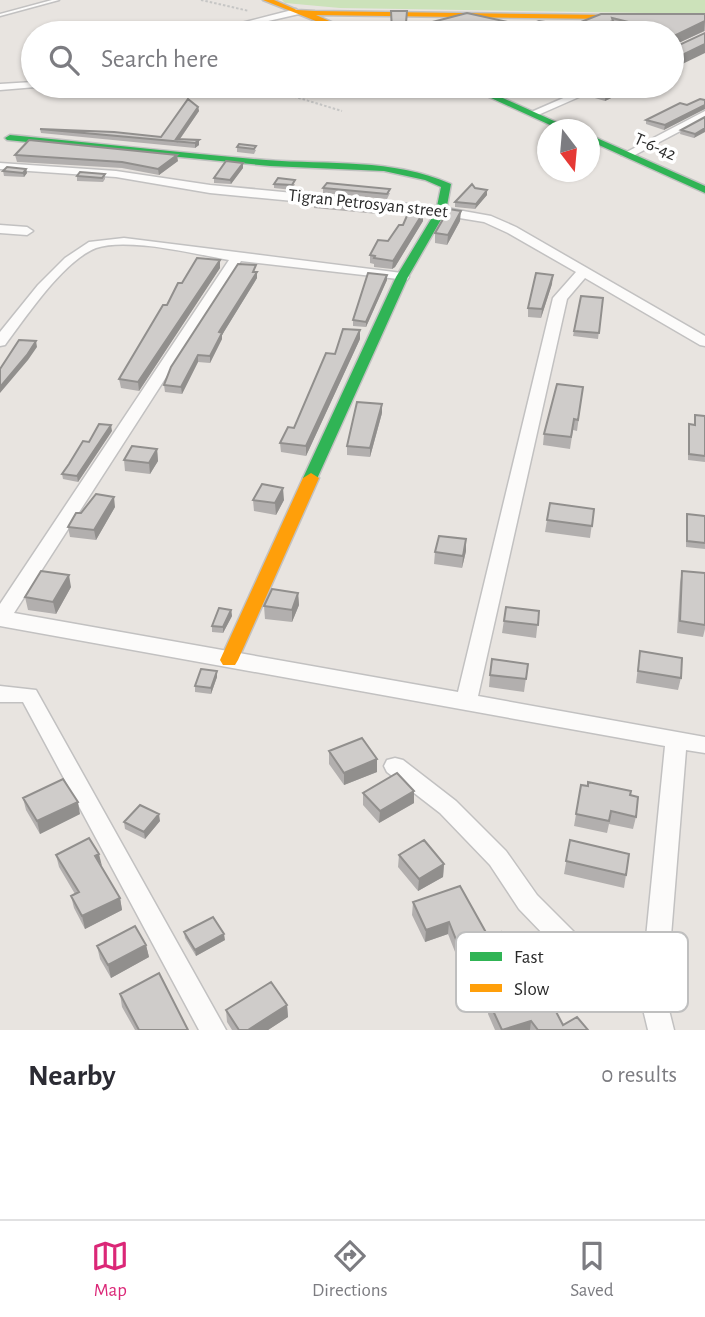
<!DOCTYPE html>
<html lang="en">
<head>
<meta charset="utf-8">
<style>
  :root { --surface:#fff; --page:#f7f7f7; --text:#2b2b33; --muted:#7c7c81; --line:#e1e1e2; --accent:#db2777 }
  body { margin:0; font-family:"Alegreya Sans",sans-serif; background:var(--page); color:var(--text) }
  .compass { position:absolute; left:537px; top:119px; width:63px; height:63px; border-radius:50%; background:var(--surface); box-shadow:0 2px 5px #0004; rotate:164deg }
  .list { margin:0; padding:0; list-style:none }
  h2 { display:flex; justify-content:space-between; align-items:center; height:91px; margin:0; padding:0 28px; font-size:30px }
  h2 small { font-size:23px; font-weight:400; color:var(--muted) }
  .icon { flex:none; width:38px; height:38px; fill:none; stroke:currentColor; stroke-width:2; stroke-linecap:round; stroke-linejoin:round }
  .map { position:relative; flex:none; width:705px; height:1030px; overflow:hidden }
  .search { position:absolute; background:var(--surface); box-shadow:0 2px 5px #0004; left:21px; right:21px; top:21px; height:77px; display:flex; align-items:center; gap:18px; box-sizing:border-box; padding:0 24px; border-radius:38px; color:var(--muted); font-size:26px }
  .sheet { height:189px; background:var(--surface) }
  nav { display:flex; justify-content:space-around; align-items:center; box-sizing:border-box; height:98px; border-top:2px solid var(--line); background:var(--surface); font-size:19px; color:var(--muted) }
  nav a { display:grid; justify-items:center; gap:4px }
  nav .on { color:var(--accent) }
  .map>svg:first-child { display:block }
  .green { fill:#cce2ba }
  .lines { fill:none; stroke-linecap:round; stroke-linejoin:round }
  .lane-casing { stroke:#c2c1c1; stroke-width:3 }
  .street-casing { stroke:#c2c1c1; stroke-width:3 }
  .fast-casing { stroke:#c2c1c1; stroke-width:3 }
  .slow-casing { stroke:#c2c1c1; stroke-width:3 }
  .path { stroke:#c6c6c5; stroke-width:2; stroke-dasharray:2.5 2; stroke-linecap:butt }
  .lane { fill:#fcfbfa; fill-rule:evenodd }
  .street { fill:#fcfbfa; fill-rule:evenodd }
  .fast { fill:#30b455; fill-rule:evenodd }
  .slow { fill:#ff9f0a; fill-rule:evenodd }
  .wall { fill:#b2afae }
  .shaded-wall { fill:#918f8d }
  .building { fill:#cfccca; stroke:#918f8d; stroke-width:2 }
  .labels { text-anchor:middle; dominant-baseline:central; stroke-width:7; stroke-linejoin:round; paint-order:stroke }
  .far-street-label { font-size:18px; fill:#2a2a2a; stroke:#fff }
  .key { fill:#fff; stroke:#bfbfbf; stroke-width:2 }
  .key-label { font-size:19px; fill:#2a2a2a }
</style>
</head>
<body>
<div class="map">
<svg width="705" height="1030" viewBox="0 0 705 1030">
  <rect width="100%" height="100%" fill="#e8e4e0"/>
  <!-- green -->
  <path class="green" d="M282 0H705V14L340 8 285 3Z"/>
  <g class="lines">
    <!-- lane casing -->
    <g class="lane-casing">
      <path id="lane" d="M52 0H59L0 16V14Z"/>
    </g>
    <!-- street casing -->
    <g class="street-casing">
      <path id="street" d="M296 9 299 14 216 33H202Z
        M33 82 36 87 0 90V84Z
        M591 86H604L538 115 529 113Z
        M705 111V118L631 157 621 155Z
        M0 163 116 171 210 185 441 207 491 216 516 227 705 336V346L700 345 585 278 567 299 478 696 705 737V753L686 750 666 998 674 1030H648L642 1005 576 968 519 909 490 865 440 813 387 772 384 766 387 760 395 758 403 760 456 801 506 851 537 895 594 952 642 978 665 746 0 626V604L229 260C196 254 127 237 96 248 63 261 26 317 5 345L0 346V332L38 285 65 258 89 242 124 238 402 273 409 277 407 280 241 261 14 613 458 692 553 298 576 272 508 233 484 222 441 215 210 193 116 177 0 169Z
        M0 225 27 227 33 231 27 235 0 233Z
        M0 686 36 690 226 1030H199L23 702H0Z"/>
    </g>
    <!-- fast casing -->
    <g class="fast-casing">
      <path id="fast" d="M605 15 705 16V20L608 19Z
        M465 86H476L574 130H561Z
        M10 135C95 143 181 153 266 160 329 165 392 158 451 184L446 211 408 277 316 481 311 483 303 478 396 277 436 211 441 187 425 180 384 171 270 166 7 140 5 138Z
        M590 135 705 186V193L590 141Z"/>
    </g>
    <!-- slow casing -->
    <g class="slow-casing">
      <path id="slow" d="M263 0H274L297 10 315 11 608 15 612 17 608 19 316 15 356 33H346Z
        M311 473 319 478 238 660 235 665H223L220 660 303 478Z"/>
    </g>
    <!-- path -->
    <path class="path" d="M201 0 249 11
      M241 86 289 95 342 111"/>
    <!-- lane -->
    <use href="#lane" class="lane"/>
    <!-- street -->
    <use href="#street" class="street"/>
    <!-- fast -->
    <use href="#fast" class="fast"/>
    <!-- slow -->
    <use href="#slow" class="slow"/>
  </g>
  <!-- wall -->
  <path class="wall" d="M391 11 406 24 409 28 571 26 601 14H705V31L672 46V69V33H633L612 28V30L604 33H391Z
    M560 86H585L573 91 560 87Z
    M589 86H636L605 101 588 96Z
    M687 105 664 130 646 124V120Z
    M198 107 199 111 180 139 199 140V145L195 148 41 133 40 129 161 137Z
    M705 117 694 138 680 134 681 130Z
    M239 144 256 150 254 154 237 152V147Z
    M15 155 178 161 159 175 122 168 17 162Z
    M243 163V168L231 184 214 183V178Z
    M26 169 27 173 24 177 4 176 3 171Z
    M105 174V179L103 182 77 181V176Z
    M274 184H295L292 190 274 188Z
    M323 188 390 193 387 199 323 193Z
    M475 188 487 190V195L475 209 455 207V202Z
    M314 204 379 207V212L378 214 314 208Z
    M423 213V221L395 267 392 269 374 267V264L370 263V255L388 241 403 225Z
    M460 221 447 245 435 243V233Z
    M220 260V268L139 391 121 388 119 379 182 283Z
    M257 271V278L222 335V339L210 363 198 362 182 394 165 392 164 385Z
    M387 275V280L366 327 353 326V320Z
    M552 284 541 318 528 317V308Z
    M581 296 603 298 598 339 573 336Z
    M360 339 306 456 281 452 280 443 294 428 335 354Z
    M583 387 577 431 573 430 570 449 543 445 544 434Z
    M382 413 370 457 347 455V446Z
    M695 415 705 416V462L688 460V430L689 424 694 425Z
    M112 431 78 482 63 479 62 474Z
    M157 449 158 461 150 474 125 471 124 460Z
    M253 500H284L276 515 254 511Z
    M115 507 96 540 70 537 68 527 81 513Z
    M594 509 590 538 545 532 547 520Z
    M687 514 705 516V549L686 547V520Z
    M466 551 462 568 434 564 435 552Z
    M682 571 705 573V629L703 637 677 633 680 583Z
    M71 587 56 614 28 610 25 597Z
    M298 593 299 605 292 622 265 619 264 606Z
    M506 607 539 611 536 638 502 633Z
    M231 610 232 616 223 633 212 632V626Z
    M640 651 681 678 678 690 636 683Z
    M528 664 524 692 489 687 490 675Z
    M217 671V677L211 694 195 692V686Z
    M329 751 377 759V772L344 785 329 764Z
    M581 785 630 795 636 817 633 829 609 824 607 833 574 826Z
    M363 793 414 803 379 823 363 805Z
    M23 798 80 814 40 834 26 810Z
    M160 821 145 839 125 829 124 822Z
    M570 840 626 875 624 888 564 874Z
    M56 855 101 866 120 898 122 910 85 929 74 908 71 896 75 894 59 867Z
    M399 855 444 864 443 877 418 891 398 867Z
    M413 902 488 936 512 973 468 985 448 934 425 942 412 915Z
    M184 932 225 940 196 956 185 938Z
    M146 945 149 957 111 978 100 959 97 946Z
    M120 994 188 1030H135L122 1007Z
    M489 1002 563 1025 588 1030H495L488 1014Z
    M287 1005 288 1017 268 1030H232L227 1022 226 1010Z"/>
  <!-- shaded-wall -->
  <path class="shaded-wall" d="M613 21 612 30 604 33H578Z
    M705 21 704 31 672 46V37Z
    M705 44V53L672 69V60Z
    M573 86H585L573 91Z
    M616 86H636L605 101 606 90Z
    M705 105V109L664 130 665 125Z
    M198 107 199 111 177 143 176 139Z
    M705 128V132L694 138 695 134Z
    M199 140V145L195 148V143Z
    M177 155 178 161 159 175 158 169Z
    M243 163V168L231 184 230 180Z
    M26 169 27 173 24 177 23 173Z
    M487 190V195L475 209 476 204Z
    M461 211 460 221 447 245 448 235Z
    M423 213V221L395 267 392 269 393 261Z
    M220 260V268L139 391 138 382Z
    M257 272V278L222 335V339L210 363V356L219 332Z
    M387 275V280L366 327V322Z
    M553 275 552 284 541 318 542 309Z
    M360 330V339L306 456V446Z
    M36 341 37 347 28 360 0 393V387Z
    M198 355V362L182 394 181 387Z
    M382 404V413L370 457V448Z
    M111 425 112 431 78 482 77 476Z
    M157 449 158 461 150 474 149 463Z
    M283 488 284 500 276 515 275 503Z
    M114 497 115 507 96 540 94 530Z
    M466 539V551L462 568 463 556Z
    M69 575 71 587 56 614 53 602Z
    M298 593 299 605 292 622V610Z
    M231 610 232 616 223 633V627Z
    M217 671V677L211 694V688Z
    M377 759V772L344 785V773Z
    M414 791V803L379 823 380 811Z
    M78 802 80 814 40 834 37 821Z
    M159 814 160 821 145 839 144 832Z
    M99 854 102 866 95 856Z
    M444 864 443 877 418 891 419 879Z
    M120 898 122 910 85 929 82 916Z
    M449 922 448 934 425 942 426 930Z
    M224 934 225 940 196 956 195 950Z
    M146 945 149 957 111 978 108 965Z
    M513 960 512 973 468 985 469 972Z
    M287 1005 288 1017 268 1030H248Z
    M531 1021 530 1030H504Z"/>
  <!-- building -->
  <path class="building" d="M391 11H407L406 23 409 28 467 13 526 26 539 21 571 26 601 14H705V21L672 37V40V33H660L665 31 612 18 613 21 578 33H414L409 31V33H398L392 31Z
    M705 33V44L672 60V46L675 47Z
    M591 86H616L606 90Z
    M188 99 198 107 176 139 199 140 195 143 40 129 114 132 161 137Z
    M700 99 705 100V105L665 125 646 120 680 103 687 105Z
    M705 117V128L695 134 681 130Z
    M29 140 177 155 158 169 122 162 15 155Z
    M239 144 256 146 254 149 237 147Z
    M226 161 243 163 230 180 214 178Z
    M7 167 26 169 23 173 3 171Z
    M80 172 105 174 102 178 77 176Z
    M278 178 295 180 292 185 274 184Z
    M327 183 390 189 387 194 323 188Z
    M472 184 475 188 487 190 476 204 455 202Z
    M316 201 379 207 378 209 314 204Z
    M449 209 461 211 448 235 435 233Z
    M409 211 423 213 395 258 393 261 374 258 375 256 370 255 378 240 388 241 399 225H403Z
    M197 258 220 260 138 382 119 379 163 305H167L178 283H182Z
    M238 264 256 265 253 272H257L219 332 222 333 210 356 198 355 181 387 164 385 171 367Z
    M368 273 387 275 366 322 353 320Z
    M536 273 553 275 542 309 528 308Z
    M581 296 603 298 599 333 574 331Z
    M343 329 360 330 306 446 280 443 288 427 294 428 326 353 335 354Z
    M19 340 36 341 27 355 0 387V369Z
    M557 384 583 387 578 420 574 419 571 437 544 434Z
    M357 402 382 404 370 448 347 446Z
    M695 415 705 416V456L689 454V424L695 425Z
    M99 424 111 425 77 476 62 474 69 464 83 441 89 442Z
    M132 446 157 449 149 463 124 460Z
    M262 484 283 488 275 503 253 500Z
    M96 494 114 497 94 530 68 527 76 513H81Z
    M550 503 594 509 592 526 547 520Z
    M687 514 705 516V543L687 541Z
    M439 536 466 539 463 556 435 552Z
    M41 571 69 575 53 602 25 597Z
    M682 571 705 573V625L680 621Z
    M272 589 298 593 292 610 264 606Z
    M506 607 539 611 538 625 504 621Z
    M219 608 231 610 223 627 212 626Z
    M640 651 682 658 681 678 638 671Z
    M492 659 528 664 526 679 490 675Z
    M201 669 217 671 211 688 195 686Z
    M362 738 377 759 344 773 329 751Z
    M397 773 414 791 380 811 363 793Z
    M63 779 78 802 37 821 23 798Z
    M588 782 631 791 630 795 638 797 636 817 611 811 609 821 576 814 581 785 588 786Z
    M140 805 159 814 144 832 124 822Z
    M89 838 99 854 95 856 120 898 82 916 71 896 79 892 56 855Z
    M424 840 444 864 419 879 399 855Z
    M570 840 629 854 626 875 566 861Z
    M460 886 488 936 501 932 513 960 469 972 449 922 426 930 413 902Z
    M213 917 224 934 195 950 184 932Z
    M135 926 146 945 108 965 97 946Z
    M159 973 188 1030H139L120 994Z
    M271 982 287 1005 248 1030H239L226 1010Z
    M542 985 563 1025 577 1017 588 1030H538L531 1021 502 1030 489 1002Z"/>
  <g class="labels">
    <!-- far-street labels -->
    <g class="far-street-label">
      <text transform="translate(655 147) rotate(24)">T-6-42</text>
      <text transform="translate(368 204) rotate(6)">Tigran Petrosyan street</text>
    </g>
  </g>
  <!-- legend -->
  <rect x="456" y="932" width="232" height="80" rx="10" class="key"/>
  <rect x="470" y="952" width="32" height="9" fill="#30b455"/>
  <rect x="470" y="984" width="32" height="8" fill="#ff9f0a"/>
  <g class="key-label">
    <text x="514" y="963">Fast</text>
    <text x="514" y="995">Slow</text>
  </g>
</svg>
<svg class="compass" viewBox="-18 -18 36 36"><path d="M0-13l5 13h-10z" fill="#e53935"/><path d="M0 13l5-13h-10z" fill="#7c7c81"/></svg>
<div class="search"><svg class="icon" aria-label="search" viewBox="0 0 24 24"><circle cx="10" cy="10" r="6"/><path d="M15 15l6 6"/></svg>Search here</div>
</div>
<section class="sheet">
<h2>Nearby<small>0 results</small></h2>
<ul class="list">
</ul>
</section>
<nav>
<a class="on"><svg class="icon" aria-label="map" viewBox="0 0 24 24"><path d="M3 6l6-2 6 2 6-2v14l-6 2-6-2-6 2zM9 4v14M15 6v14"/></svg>Map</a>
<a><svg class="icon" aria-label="directions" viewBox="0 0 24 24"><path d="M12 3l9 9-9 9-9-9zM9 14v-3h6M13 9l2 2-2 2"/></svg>Directions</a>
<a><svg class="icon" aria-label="saved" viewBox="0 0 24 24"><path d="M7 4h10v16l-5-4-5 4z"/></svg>Saved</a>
</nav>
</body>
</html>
